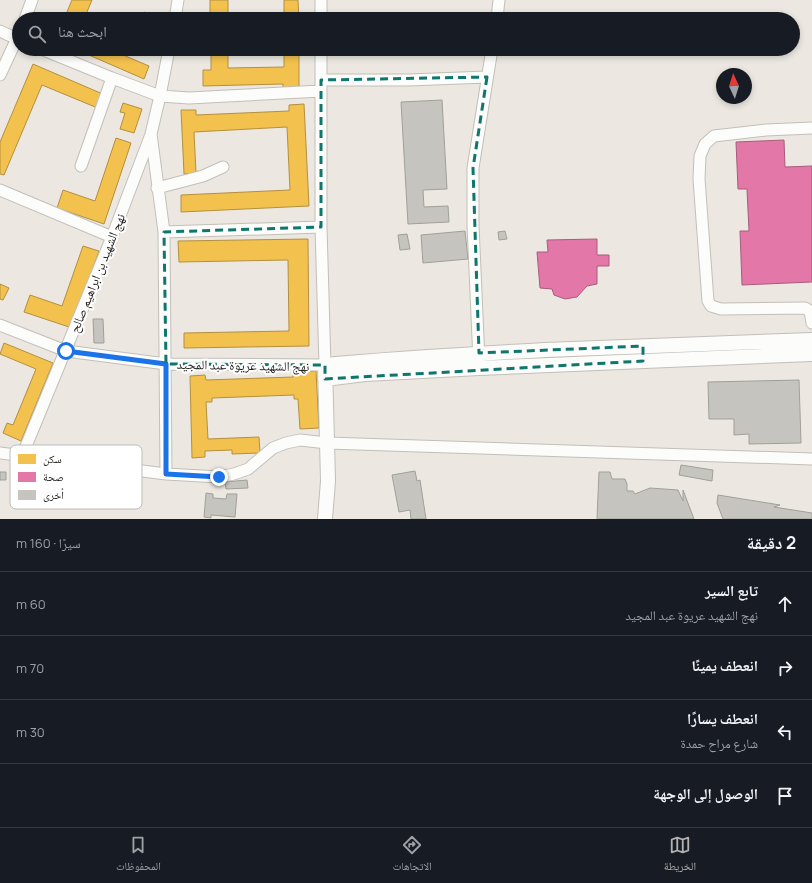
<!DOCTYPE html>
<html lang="ar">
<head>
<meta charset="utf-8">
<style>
  :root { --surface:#171b24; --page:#242831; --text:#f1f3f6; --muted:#9ea1a6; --line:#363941; --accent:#b3b3b2 }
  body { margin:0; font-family:Manrope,"Noto Naskh Arabic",sans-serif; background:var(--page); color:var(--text); direction:rtl }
  .compass { position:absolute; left:716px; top:68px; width:36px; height:36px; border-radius:50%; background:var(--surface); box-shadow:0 2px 6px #0003; rotate:356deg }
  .stop { position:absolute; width:12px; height:12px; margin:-9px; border:3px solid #1a73e8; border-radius:50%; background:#fff }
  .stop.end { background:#1a73e8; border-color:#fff; box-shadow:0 1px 4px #0008 }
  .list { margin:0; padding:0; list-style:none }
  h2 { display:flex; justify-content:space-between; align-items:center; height:52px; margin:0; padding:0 16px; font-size:17px }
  h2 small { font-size:13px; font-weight:400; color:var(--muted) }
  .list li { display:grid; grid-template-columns:26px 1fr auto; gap:12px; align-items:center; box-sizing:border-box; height:64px; padding:0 16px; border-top:1px solid var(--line) }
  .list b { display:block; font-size:15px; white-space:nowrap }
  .list p { margin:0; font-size:13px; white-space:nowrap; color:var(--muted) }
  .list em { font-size:13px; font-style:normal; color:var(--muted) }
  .icon { flex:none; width:22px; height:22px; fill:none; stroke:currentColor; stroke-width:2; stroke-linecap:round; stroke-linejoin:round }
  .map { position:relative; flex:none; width:812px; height:519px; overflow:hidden; direction:ltr }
  .search { position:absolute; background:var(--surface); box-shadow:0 2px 6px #0003; left:12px; right:12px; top:12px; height:44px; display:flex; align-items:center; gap:10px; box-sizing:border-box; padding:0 14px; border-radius:22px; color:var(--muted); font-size:15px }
  .sheet { height:308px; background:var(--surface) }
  nav { display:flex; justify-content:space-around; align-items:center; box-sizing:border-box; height:56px; border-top:1px solid var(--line); background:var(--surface); font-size:11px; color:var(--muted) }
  nav a { display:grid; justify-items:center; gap:2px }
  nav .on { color:var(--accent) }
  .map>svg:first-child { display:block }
  .homes { fill:#f2c14e; stroke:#b3903e }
  .health { fill:#e377a8; stroke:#a85c7d }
  .building { fill:#c6c4bf; stroke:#a19f9a }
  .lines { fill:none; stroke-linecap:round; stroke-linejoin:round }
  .minor-casing { stroke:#c2bfba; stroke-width:13 }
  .major-casing { stroke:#c2bfba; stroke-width:16 }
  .minor { stroke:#fcfcfa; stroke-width:11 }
  .major { stroke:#fcfcfa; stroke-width:14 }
  .route { stroke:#1a73e8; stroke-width:5 }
  .marked { fill:none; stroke:#0f766e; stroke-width:3; stroke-dasharray:8 5; stroke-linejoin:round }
  .labels { text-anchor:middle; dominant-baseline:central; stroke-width:4; stroke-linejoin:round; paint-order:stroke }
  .street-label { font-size:13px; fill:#201e1a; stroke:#fff }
  .key { fill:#fff; stroke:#bcbcba; stroke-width:1 }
  .key-label { font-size:11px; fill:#201e1a }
</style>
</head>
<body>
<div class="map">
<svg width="812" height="519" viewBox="0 0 812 519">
  <rect width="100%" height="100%" fill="#ece8e1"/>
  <!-- homes -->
  <path class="homes" d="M72 0H92L84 19H64Z
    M210 0H228V19H210Z
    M284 0H298L299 19H284Z
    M144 12 156 17 154 19H141Z
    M83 49H109L149 66 144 79 82 52Z
    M211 49H228V68L284 67V49H299V90H283V84L203 86V70H211Z
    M33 64 105 95 100 109 42 85 4 175 0 174V142Z
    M123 103 142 109 134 133 120 129 125 113 120 112Z
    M304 104 309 206 181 212V195L290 190 287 127 194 132 196 173 184 174 181 110H196V115L289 111V105Z
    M116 138 131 143 104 224 57 208 63 190 95 201Z
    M308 239 309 346 184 348V333L289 331 288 260 179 262 178 241Z
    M83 246 99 251 72 328 24 312 30 295 62 306Z
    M0 284 9 288 3 300 0 299Z
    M4 343 53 363 21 441 3 433 7 423 13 425 36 369 0 354Z
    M316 371 319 428 300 429 298 399H294V395L212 398V402H206L208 439 259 437 260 453 232 454V450L205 451V457L192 458 190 376 205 375 206 380 293 377V372Z"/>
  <!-- health -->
  <path class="health" d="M784 140 785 167 812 166V282L742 285 740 231H749L747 189H738L736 142Z
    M597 239V255H609V266H597V284L587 286 577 297 565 299 554 295 552 289 540 288 537 252H548L547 240Z"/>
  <!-- building -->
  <path class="building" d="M442 100 447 189 423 190 424 207 448 206 449 222 408 224 401 102Z
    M465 231 468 259 423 263 421 235Z
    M505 231 507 239 499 240 498 232Z
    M407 234 410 249 400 250 398 235Z
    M93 319H103L104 343H94Z
    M799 380 801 443 749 444V434L734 435V419H709L708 382Z
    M681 465 713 470 712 481 679 475Z
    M415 471 417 481 420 480 426 519H411L410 510 399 512 392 475Z
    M0 472H6V480H0Z
    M599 472H610L612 479H625L627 484V491H633L635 494 650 488 678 490 683 501V490L694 519H597Z
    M247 480 248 488 226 489 225 482Z
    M206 493 213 494V498L226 499 227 494H237L235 517 211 515V518L204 517Z
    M718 495 780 505 774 507 812 513V519H723L717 503Z"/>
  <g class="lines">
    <!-- minor casing -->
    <g class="minor-casing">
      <path id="minor" d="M321 0V19
        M25 19 32 0
        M175 19 178 0
        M497 19 499 0
        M0 31 19 40
        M41 49 112 78 160 96 189 98 321 91
        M0 75 19 34
        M321 80H409L487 77
        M812 128 766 130 714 136 705 144 700 156 699 179 708 301 711 306 721 309 805 308 810 311 812 323
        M81 166 112 78
        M157 188 203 176 223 167
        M0 190 112 237
        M164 232 321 227
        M0 325 66 351 166 364 325 365 321 227V49
        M479 361 473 225V168L492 49
        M0 453 166 474 219 477 234 474 248 469 273 448 286 443 300 440 327 443 812 459
        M22 456 112 237 150 137
        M166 474 164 232 151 134 160 96 169 49"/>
    </g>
    <!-- major casing -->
    <g class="major-casing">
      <path id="major" d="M325 379 365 374 479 368 812 354
        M325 519 328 481 325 365C398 358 472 354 545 350 634 346 723 343 812 340"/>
    </g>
    <!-- minor -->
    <use href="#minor" class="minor"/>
    <!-- major -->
    <use href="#major" class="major"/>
  </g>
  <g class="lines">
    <!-- route -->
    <path class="route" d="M66 351 166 364V474L219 477"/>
  </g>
  <!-- marked area -->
  <path class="marked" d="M487 77 473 168 479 353 643 346V361L325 379V365L166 364 164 232 321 227V80Z"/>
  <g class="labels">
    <!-- street labels -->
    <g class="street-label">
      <text transform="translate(97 273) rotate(-68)">نهج الشهيد بن ابراهيم صالح</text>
      <text transform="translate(243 365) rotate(1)">نهج الشهيد عريوة عبد المجيد</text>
    </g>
  </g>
  <!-- legend -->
  <rect x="10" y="445" width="132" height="64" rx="6" class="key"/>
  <rect x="18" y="454" width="18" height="10" fill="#f2c14e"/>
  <rect x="18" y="472" width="18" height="10" fill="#e377a8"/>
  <rect x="18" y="490" width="18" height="10" fill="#c6c4bf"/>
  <g class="key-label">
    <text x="43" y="463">سكن</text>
    <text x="43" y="481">صحة</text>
    <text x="43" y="499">أخرى</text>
  </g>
</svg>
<svg class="compass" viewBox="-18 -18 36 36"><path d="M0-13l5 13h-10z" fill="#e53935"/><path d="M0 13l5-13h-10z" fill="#9ea1a6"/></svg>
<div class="stop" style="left:66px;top:351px"></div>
<div class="stop end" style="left:219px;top:477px"></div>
<div class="search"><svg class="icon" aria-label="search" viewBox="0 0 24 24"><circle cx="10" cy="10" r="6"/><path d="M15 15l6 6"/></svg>ابحث هنا</div>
</div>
<section class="sheet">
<h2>2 دقيقة<small>سيرًا · 160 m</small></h2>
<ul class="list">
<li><svg class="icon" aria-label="ahead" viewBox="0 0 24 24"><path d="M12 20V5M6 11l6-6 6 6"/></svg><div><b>تابع السير</b><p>نهج الشهيد عريوة عبد المجيد</p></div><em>60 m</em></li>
<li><svg class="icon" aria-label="right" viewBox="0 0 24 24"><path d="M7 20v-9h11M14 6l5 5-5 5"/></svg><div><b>انعطف يمينًا</b></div><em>70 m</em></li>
<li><svg class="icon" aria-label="left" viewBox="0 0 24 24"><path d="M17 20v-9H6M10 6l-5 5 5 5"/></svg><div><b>انعطف يسارًا</b><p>شارع مراح حمدة</p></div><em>30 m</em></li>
<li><svg class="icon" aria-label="arrive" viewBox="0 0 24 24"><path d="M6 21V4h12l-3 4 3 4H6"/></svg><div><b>الوصول إلى الوجهة</b></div></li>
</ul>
</section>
<nav>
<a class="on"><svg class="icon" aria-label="map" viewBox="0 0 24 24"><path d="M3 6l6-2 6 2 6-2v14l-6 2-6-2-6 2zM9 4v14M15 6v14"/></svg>الخريطة</a>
<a><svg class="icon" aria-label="directions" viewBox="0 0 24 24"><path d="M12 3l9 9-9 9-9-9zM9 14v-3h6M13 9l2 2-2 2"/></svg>الاتجاهات</a>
<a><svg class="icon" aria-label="saved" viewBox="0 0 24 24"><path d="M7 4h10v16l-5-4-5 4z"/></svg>المحفوظات</a>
</nav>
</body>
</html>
